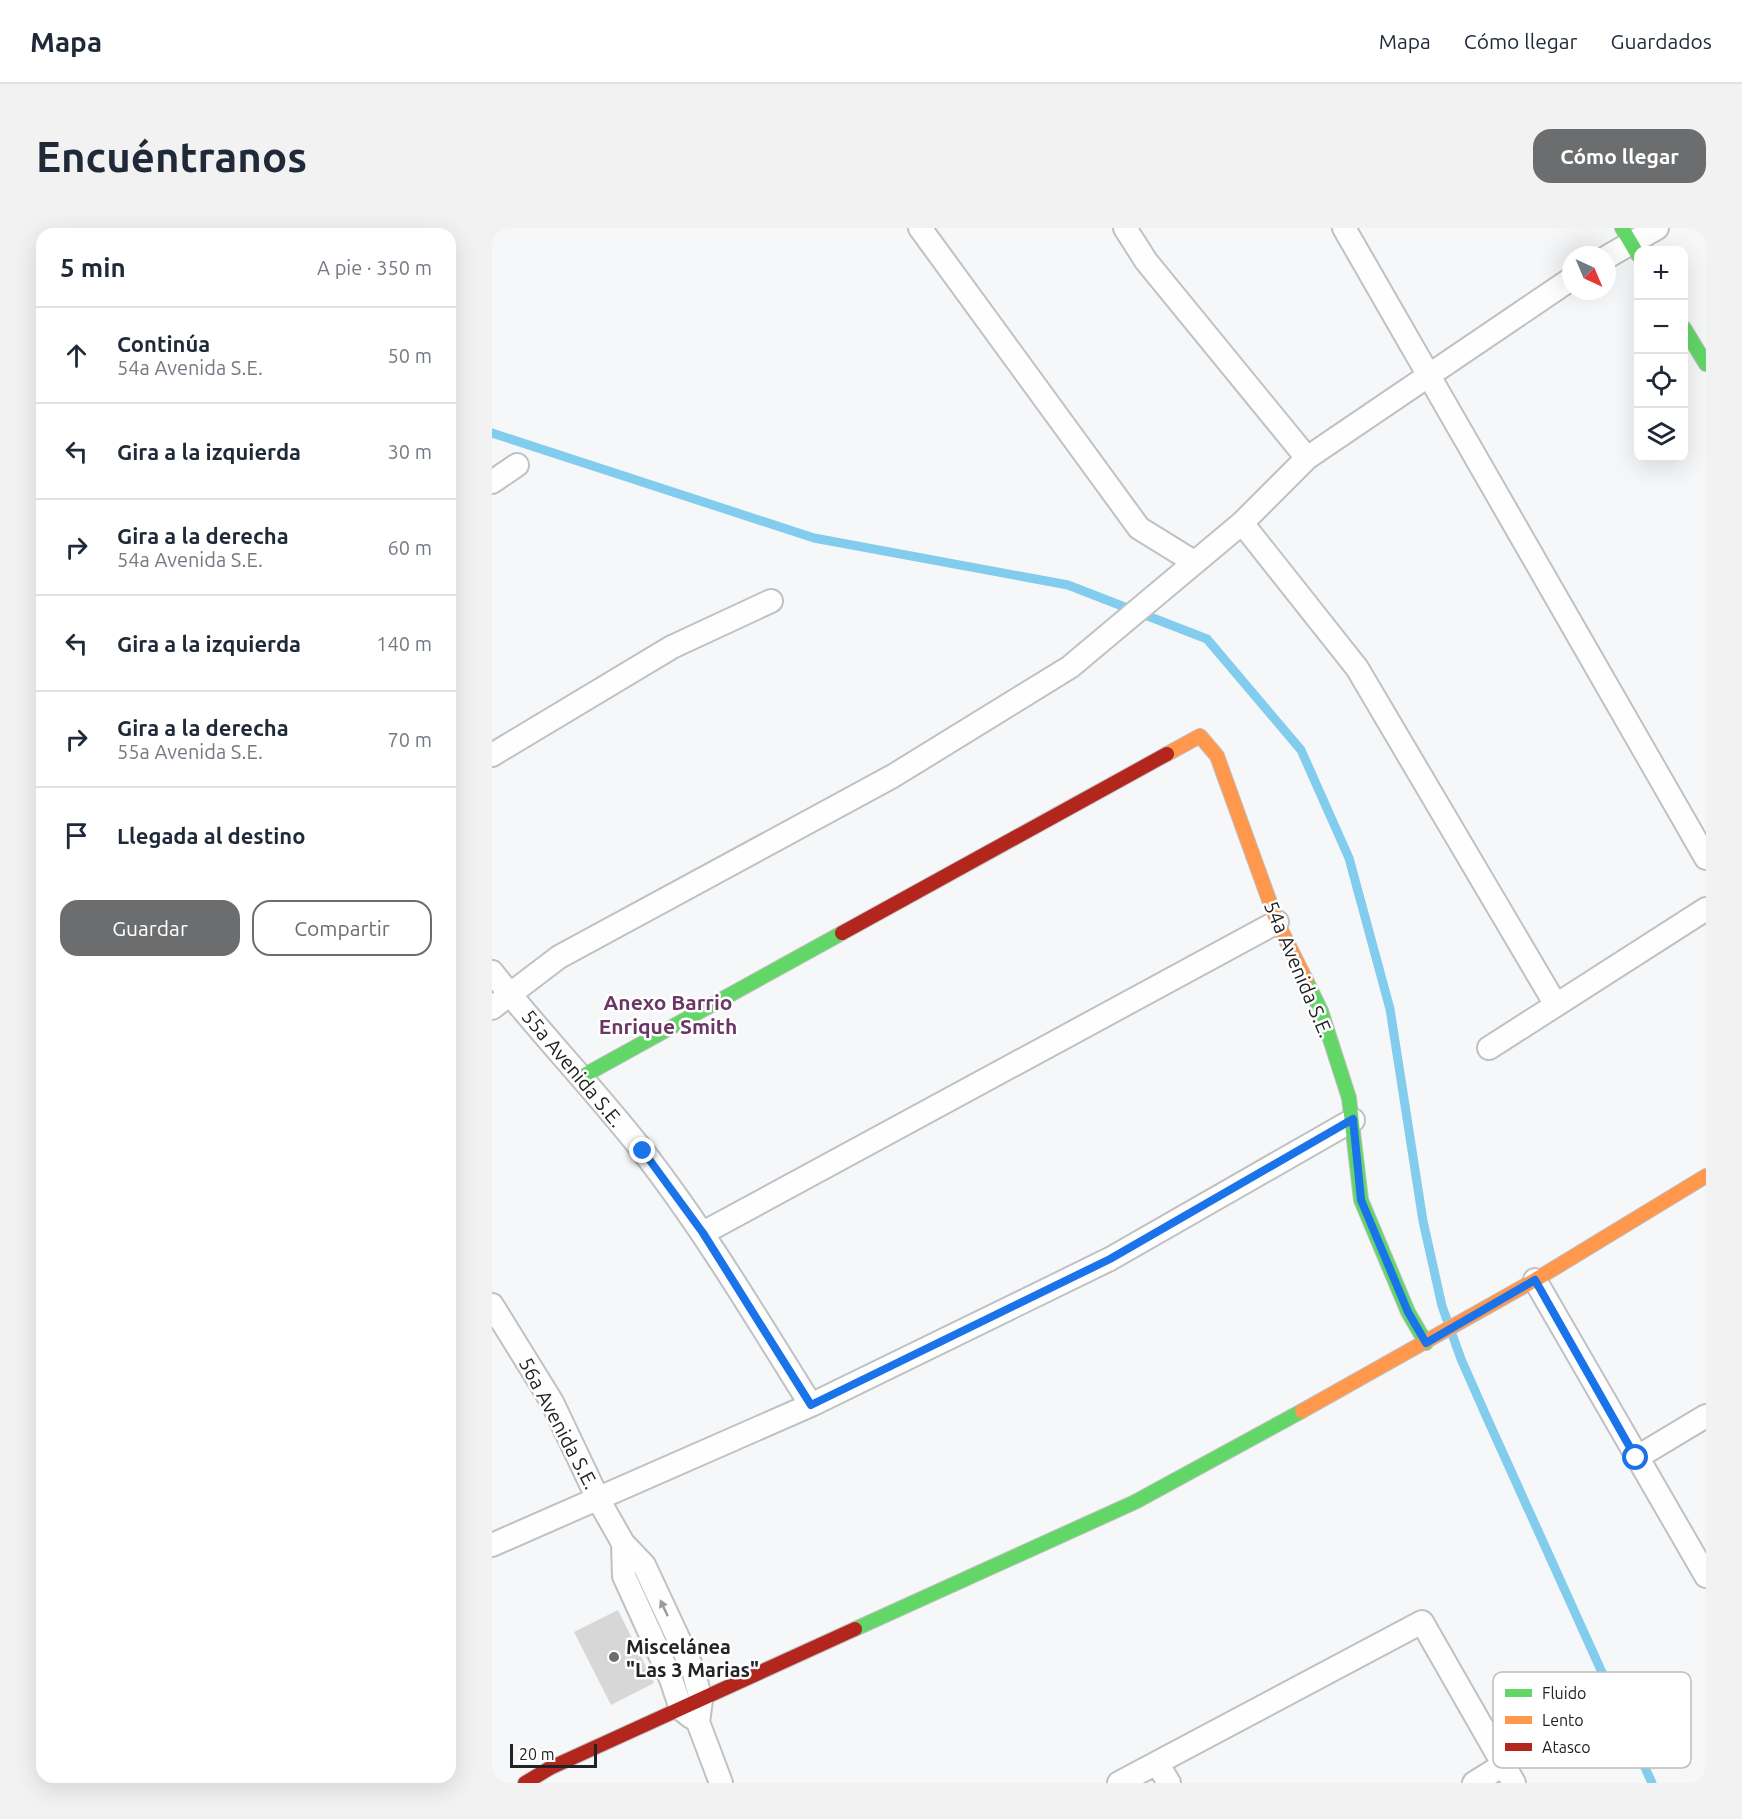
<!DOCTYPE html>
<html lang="es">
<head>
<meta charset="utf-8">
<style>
  :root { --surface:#fff; --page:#f2f2f3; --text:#1f2937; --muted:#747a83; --line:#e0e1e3; --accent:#6c6d6e }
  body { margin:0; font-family:Ubuntu,sans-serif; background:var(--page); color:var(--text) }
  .controls { position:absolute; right:18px; top:18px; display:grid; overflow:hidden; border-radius:12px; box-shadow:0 6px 24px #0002 }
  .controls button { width:54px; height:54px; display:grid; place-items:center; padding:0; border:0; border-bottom:2px solid var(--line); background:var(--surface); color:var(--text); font:30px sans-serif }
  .compass { position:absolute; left:1070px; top:18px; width:54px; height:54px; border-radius:50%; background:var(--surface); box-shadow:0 6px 24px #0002; rotate:136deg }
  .scale { position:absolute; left:18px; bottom:15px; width:87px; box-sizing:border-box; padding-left:6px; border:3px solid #222324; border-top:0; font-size:16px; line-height:21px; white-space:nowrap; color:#222324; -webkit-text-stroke:4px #fff; paint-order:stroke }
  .stop { position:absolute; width:18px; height:18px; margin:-14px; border:4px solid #1a73e8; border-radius:50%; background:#fff }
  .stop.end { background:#1a73e8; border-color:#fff; box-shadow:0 2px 6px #0008 }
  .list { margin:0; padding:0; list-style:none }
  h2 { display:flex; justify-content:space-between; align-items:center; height:78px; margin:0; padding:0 24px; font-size:26px }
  h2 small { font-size:20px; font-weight:400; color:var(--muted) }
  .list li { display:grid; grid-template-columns:39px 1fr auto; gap:18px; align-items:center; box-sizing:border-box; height:96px; padding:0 24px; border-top:2px solid var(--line) }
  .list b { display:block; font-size:22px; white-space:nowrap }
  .list p { margin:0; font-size:20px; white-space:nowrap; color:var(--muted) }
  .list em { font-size:20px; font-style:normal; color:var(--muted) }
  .actions { display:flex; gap:12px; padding:18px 24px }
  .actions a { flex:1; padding:14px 0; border:2px solid var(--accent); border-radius:18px; text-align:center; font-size:21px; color:var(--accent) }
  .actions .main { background:var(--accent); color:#fff }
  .icon { flex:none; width:33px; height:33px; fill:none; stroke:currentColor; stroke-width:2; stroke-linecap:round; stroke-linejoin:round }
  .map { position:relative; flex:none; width:1214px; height:1555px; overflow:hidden; border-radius:18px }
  header { display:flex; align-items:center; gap:36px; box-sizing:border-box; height:84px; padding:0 30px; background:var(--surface); border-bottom:2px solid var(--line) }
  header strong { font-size:28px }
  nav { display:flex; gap:33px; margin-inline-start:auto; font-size:21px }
  .intro { display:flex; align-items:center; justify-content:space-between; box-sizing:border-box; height:144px; padding:0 36px }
  h1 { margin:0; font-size:42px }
  .button { padding:15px 27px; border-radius:18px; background:var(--accent); color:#fff; font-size:21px; font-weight:700 }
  main { display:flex; gap:36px; padding:0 36px }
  aside { flex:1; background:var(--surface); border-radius:18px; box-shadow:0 6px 24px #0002 }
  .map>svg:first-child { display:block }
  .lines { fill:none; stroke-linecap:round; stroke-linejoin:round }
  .stream { stroke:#82ccee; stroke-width:9 }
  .building { fill:#d7d7d8 }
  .street-casing { stroke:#c0c1c2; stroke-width:26 }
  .fast-casing { stroke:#c0c1c2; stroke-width:16 }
  .slow-casing { stroke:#c0c1c2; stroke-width:16 }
  .jam-casing { stroke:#c0c1c2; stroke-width:16 }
  .street { stroke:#fefefe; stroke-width:22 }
  .fast { stroke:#63d668; stroke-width:14 }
  .slow { stroke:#ff974d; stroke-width:14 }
  .jam { stroke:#b3261e; stroke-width:14 }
  .oneway { fill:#9b9b9c }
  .route { stroke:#1a73e8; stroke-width:8 }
  .poi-dot { fill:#6c6d6e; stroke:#fff; stroke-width:2 }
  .labels { text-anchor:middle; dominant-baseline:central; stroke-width:5; stroke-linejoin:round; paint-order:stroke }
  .street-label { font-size:20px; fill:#222324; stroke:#fff }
  .poi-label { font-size:20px; font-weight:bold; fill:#222324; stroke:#fff; text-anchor:start }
  .neighbourhood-label { font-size:21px; font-weight:bold; fill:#6c3664; stroke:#fff }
  .key { fill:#fff; stroke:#bdbdbd; stroke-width:1.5 }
  .key-label { font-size:16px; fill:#222324 }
</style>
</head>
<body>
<header>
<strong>Mapa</strong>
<nav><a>Mapa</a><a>Cómo llegar</a><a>Guardados</a></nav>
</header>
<div class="intro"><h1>Encuéntranos</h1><a class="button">Cómo llegar</a></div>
<main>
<aside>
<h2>5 min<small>A pie · 350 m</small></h2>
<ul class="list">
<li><svg class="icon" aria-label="ahead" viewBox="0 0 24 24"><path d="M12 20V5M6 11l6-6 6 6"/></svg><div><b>Continúa</b><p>54a Avenida S.E.</p></div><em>50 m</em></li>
<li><svg class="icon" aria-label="left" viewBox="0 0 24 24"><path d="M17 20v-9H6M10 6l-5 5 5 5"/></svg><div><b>Gira a la izquierda</b></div><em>30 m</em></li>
<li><svg class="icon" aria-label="right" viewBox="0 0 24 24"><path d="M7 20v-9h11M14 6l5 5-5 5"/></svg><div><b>Gira a la derecha</b><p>54a Avenida S.E.</p></div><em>60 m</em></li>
<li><svg class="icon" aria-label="left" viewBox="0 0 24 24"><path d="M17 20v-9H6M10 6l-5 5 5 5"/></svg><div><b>Gira a la izquierda</b></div><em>140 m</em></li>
<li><svg class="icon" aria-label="right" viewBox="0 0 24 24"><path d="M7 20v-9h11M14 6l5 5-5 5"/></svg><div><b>Gira a la derecha</b><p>55a Avenida S.E.</p></div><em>70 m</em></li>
<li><svg class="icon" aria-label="arrive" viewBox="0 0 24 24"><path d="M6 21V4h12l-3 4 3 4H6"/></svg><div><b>Llegada al destino</b></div></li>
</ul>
<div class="actions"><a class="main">Guardar</a><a>Compartir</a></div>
</aside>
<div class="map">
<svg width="1214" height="1555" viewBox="0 0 1214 1555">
  <rect width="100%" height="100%" fill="#f6f7f8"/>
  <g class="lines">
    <!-- stream -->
    <path class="stream" d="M0 205 322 310 576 357 715 411 809 522 857 630 898 781 931 993 950 1078 969 1131 995 1190 1160 1555"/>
  </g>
  <!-- building -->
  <path class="building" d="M126 1382 162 1455 119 1477 82 1404Z"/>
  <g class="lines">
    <!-- street casing -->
    <g class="street-casing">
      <path id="street" d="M428 0 647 300 702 334
        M633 0 654 33 815 230
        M852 0 1214 630
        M1115 29 1165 0
        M0 254 25 237
        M750 295 865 440 1064 777
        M0 527 180 419 279 373
        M0 744C48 805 102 861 150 922 213 1003 265 1091 319 1177
        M0 780 67 729 401 548 578 439 750 295 815 230 1079 51
        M997 820 1214 681
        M211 1005 785 694
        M1043 1052 1214 1348
        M0 1077 60 1174 106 1271 131 1315 152 1337 201 1442 209 1472 206 1494 229 1555
        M1144 1230 1214 1188
        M131 1315 132 1348 179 1451 189 1481 199 1489
        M0 1317 319 1177 618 1031 861 892
        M665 1535 677 1555
        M627 1555 930 1394 1022 1555
        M982 1555 1011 1537"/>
    </g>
    <!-- fast casing -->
    <g class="fast-casing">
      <path id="fast" d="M1130 0 1146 27
        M1192 100 1214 136
        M814 752 829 783 857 870 869 972 916 1084 934 1115
        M91 848 350 705
        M363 1401 643 1274 810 1183"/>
    </g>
    <!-- slow casing -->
    <g class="slow-casing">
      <path id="slow" d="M675 526 708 508 725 528 785 694 814 752
        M810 1183 1043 1052 1214 948"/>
    </g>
    <!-- jam casing -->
    <g class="jam-casing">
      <path id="jam" d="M350 705 675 526
        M33 1555 58 1540 363 1401"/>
    </g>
    <!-- street -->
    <use href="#street" class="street"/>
    <!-- fast -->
    <use href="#fast" class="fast"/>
    <!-- slow -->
    <use href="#slow" class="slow"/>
    <!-- jam -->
    <use href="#jam" class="jam"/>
  </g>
  <!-- one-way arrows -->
  <defs><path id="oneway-solid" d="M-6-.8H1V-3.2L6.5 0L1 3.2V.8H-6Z" transform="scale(1.5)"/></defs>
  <use class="oneway" href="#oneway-solid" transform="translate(172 1380) rotate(-115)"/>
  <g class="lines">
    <!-- route -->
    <path class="route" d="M151 923 211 1005 319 1177 618 1031 861 891 869 972 916 1084 934 1115 1043 1052 1144 1230"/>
  </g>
  <!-- markers -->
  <circle class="poi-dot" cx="122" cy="1429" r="6"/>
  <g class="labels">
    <!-- street labels -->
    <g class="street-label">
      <text transform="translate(807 741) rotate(67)">54a Avenida S.E.</text>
      <text transform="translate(81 840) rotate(50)">55a Avenida S.E.</text>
      <text transform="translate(67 1195) rotate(62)">56a Avenida S.E.</text>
    </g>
    <!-- poi labels -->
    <g class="poi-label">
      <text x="134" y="1418">Miscelánea<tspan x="134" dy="23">"Las 3 Marias"</tspan></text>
    </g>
    <!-- neighbourhood labels -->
    <g class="neighbourhood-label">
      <text x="176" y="774">Anexo Barrio<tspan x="176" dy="24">Enrique Smith</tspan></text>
    </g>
  </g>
  <!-- legend -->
  <rect x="1001" y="1444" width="198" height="96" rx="9" class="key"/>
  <rect x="1013" y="1461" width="27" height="8" fill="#63d668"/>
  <rect x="1013" y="1488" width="27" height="8" fill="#ff974d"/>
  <rect x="1013" y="1515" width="27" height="8" fill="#b3261e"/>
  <g class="key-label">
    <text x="1050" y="1471">Fluido</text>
    <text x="1050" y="1498">Lento</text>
    <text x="1050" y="1525">Atasco</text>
  </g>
</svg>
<div class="controls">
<button>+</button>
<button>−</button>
<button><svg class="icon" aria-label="locate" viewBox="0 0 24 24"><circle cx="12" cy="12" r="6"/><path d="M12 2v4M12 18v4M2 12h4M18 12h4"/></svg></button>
<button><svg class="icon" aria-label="layers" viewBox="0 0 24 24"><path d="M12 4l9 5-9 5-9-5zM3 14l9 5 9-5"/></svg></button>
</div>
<svg class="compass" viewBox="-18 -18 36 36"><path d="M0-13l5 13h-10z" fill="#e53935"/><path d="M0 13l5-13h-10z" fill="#747a83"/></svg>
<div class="scale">20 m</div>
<div class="stop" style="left:1144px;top:1230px"></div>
<div class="stop end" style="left:151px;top:923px"></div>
</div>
</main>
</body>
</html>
